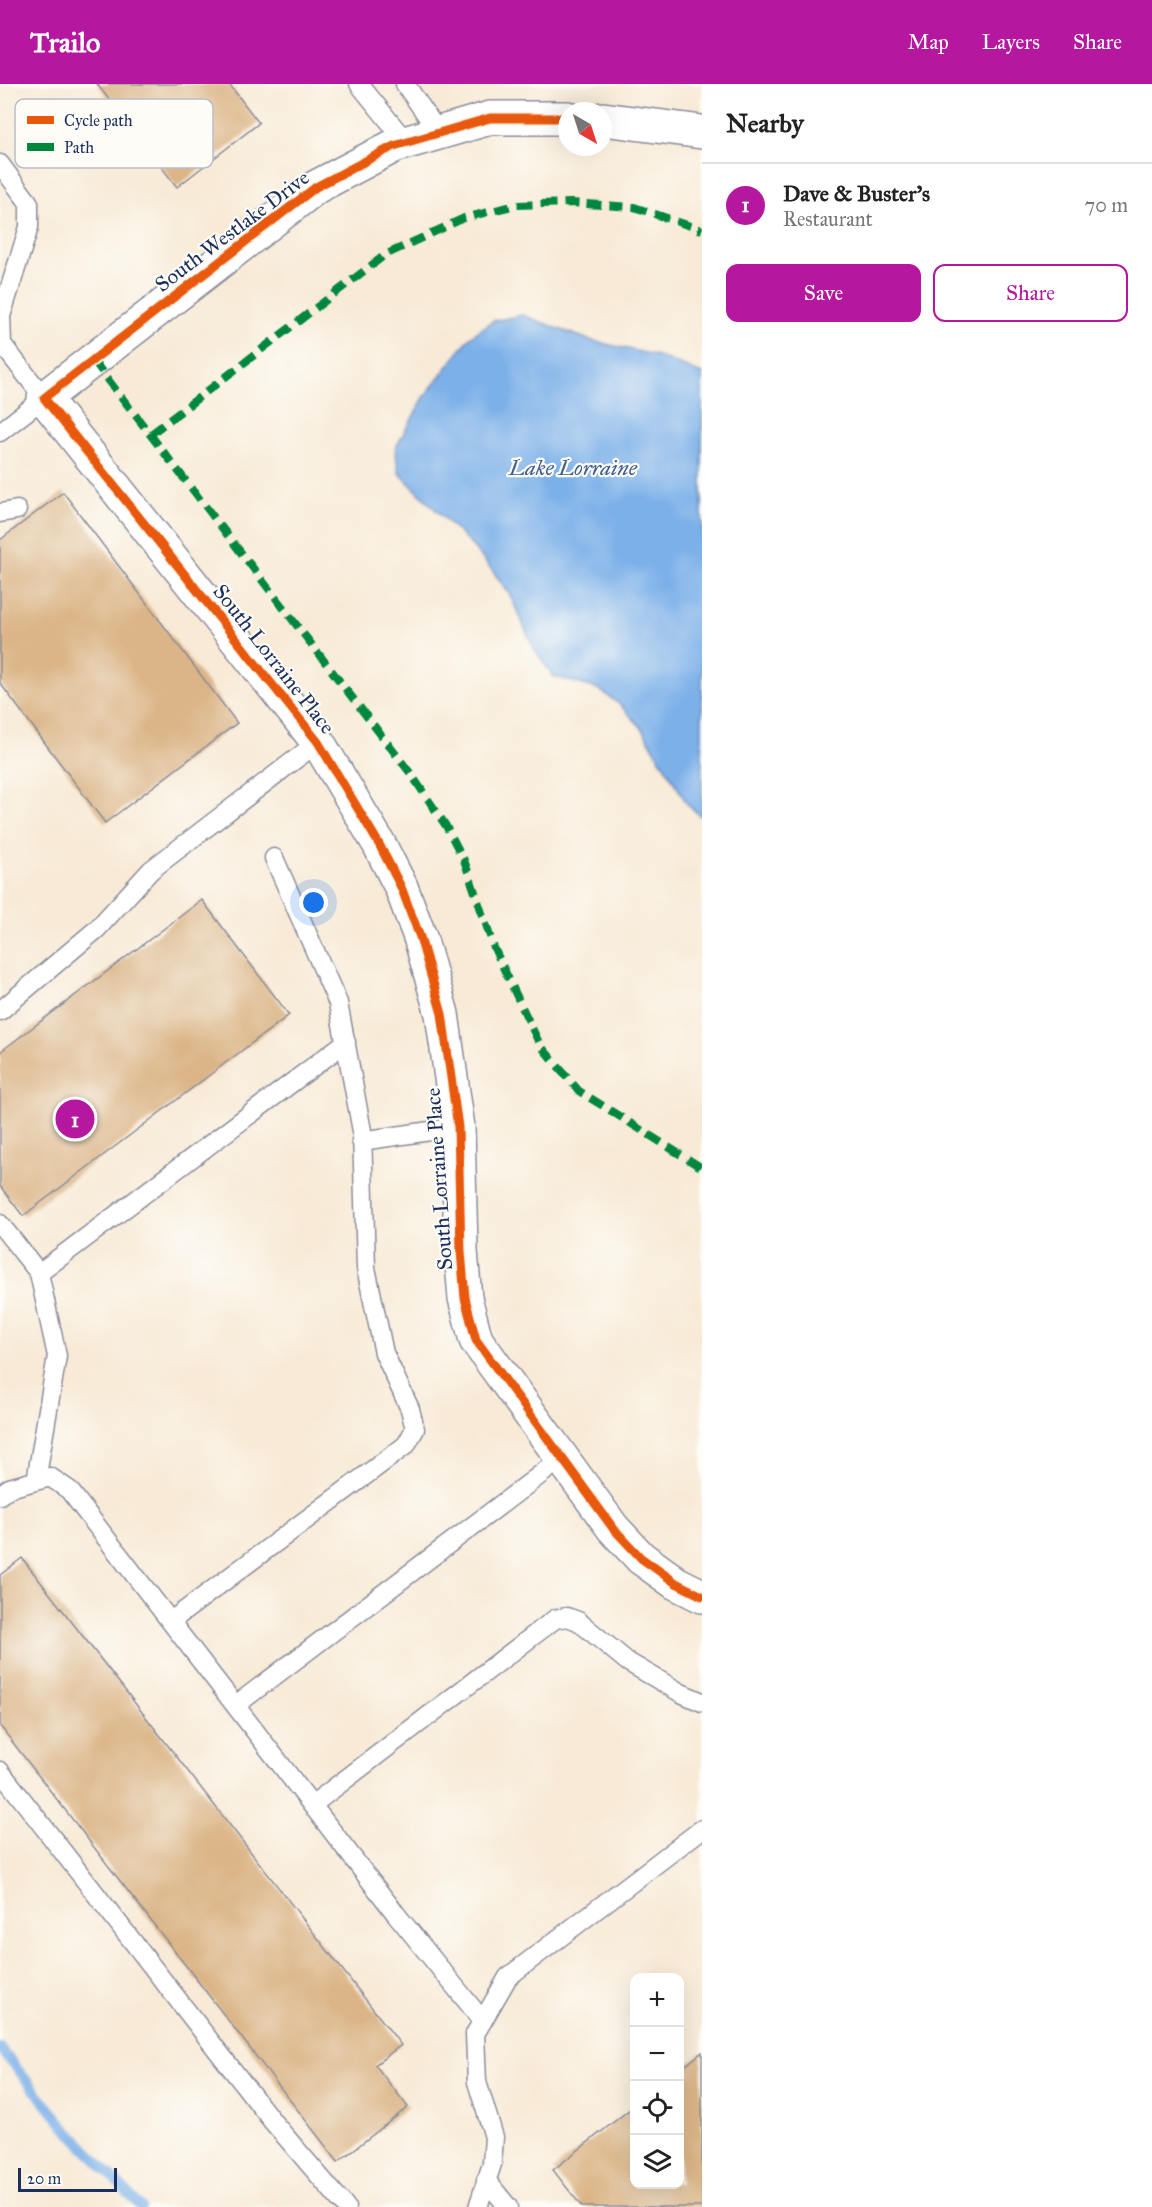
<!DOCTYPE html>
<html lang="en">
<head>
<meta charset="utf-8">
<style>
  :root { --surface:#fff; --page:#f2f2f2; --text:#222; --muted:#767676; --line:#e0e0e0; --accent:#b5179e }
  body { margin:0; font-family:"IM FELL Great Primer",serif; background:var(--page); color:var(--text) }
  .controls { position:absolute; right:18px; bottom:18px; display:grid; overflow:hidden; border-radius:12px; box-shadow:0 6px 24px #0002 }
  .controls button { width:54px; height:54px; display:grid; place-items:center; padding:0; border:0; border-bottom:2px solid var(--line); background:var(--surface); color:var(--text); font:30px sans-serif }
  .compass { position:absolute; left:558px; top:18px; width:54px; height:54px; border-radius:50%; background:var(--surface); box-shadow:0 6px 24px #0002; rotate:141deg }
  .scale { position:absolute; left:18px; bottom:15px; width:99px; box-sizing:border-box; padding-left:6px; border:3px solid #1b2f5e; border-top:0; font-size:16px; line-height:21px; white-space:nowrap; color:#1b2f5e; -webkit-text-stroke:4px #fdfcf7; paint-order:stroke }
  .you { position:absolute; left:314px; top:819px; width:21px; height:21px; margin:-15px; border:4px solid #fff; border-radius:50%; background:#1a73e8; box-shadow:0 0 0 9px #1a73e833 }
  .badge { display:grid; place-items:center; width:39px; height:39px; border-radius:50%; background:var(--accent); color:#fff; font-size:20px; font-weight:700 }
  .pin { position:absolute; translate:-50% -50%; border:3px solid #fff; box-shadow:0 2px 6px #0006 }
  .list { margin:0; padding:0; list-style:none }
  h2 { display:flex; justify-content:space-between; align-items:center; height:78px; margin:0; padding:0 24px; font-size:26px }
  h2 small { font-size:20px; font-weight:400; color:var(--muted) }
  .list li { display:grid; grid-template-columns:39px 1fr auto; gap:18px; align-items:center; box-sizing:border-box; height:84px; padding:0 24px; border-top:2px solid var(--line) }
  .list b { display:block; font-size:22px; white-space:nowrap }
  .list p { margin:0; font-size:20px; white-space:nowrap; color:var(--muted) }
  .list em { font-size:20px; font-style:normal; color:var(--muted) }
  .actions { display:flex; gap:12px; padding:18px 24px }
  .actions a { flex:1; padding:14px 0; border:2px solid var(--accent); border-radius:12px; text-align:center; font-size:21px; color:var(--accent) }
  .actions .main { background:var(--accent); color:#fff }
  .icon { flex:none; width:33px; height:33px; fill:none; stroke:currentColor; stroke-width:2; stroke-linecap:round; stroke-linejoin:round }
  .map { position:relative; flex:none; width:702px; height:2123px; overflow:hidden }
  header { display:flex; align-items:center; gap:36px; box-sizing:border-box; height:84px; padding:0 30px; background:var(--accent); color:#fff }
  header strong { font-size:28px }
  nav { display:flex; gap:33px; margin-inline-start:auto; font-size:21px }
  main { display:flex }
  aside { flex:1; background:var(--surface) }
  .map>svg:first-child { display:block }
  .water { fill:#7bb0e9; stroke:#4b70a4; stroke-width:1.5 }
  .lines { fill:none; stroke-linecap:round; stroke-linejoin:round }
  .stream { stroke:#7bb0e9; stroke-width:10 }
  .building { fill:#dbb587 }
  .lane-casing { stroke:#8a8c9a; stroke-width:21 }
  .secondary-casing { stroke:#8a8c9a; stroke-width:36 }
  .lane { stroke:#fff; stroke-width:18 }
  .secondary { stroke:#fff; stroke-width:33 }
  .quiet { stroke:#00873e; stroke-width:8; stroke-dasharray:15 8; stroke-linecap:butt }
  .cycleway-casing { stroke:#fdfcf7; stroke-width:13 }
  .cycleway { stroke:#e8590c; stroke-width:9 }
  .labels { text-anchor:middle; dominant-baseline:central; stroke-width:4.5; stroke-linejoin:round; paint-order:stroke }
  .street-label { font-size:21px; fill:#1b2f5e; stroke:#fdfcf7 }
  .water-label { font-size:22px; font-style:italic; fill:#3d5c8f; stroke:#fdfcf7 }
  .key { fill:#fdfcf7; stroke:#b9bec9; stroke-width:1.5 }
  .key-label { font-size:16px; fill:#1b2f5e }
</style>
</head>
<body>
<header>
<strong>Trailo</strong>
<nav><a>Map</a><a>Layers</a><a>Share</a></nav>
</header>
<main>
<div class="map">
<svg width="702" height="2123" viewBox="0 0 702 2123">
  <rect width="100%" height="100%" fill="#fdfcf7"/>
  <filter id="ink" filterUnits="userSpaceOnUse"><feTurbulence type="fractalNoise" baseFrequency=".0167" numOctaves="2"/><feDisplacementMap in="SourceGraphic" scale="12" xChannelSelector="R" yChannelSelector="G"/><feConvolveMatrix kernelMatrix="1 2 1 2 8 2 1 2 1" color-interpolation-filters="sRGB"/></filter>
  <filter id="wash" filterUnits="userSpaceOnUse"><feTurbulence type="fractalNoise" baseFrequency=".008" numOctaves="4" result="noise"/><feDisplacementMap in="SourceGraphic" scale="24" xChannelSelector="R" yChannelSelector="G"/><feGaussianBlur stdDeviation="1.35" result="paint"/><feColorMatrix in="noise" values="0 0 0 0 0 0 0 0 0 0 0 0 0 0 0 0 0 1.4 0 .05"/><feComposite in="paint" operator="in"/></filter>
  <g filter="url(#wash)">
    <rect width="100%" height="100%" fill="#f8ead6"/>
    <!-- water -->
    <path class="water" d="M522 231 589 256 658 272 702 290V733L688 721 641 643 620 621 598 605 553 592 534 565 510 511 492 486 474 464 399 389 395 365 425 312 470 253 493 237Z"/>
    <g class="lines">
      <!-- stream -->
      <path class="stream" d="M0 1964 65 2043 141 2123"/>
    </g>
    <g id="blocks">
      <!-- building -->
      <path class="building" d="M97 0H229L259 39 177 103Z
        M63 408 237 639 105 739 0 599V456Z
        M202 816 289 931 23 1132 0 1102V968Z
        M22 1474 401 1961 375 1981 408 2023 338 2078 0 1642V1491Z
        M702 1968V2123H582L553 2086 634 2022V2100H680V1986Z"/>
    </g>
  </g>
  <g filter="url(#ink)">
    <use href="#blocks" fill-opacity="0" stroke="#8a8c9a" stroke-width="1.5"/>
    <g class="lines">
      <!-- lane casing -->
      <g class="lane-casing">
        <path id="lane" d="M359 0 406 58
          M405 0 439 49
          M0 80 29 119V143L1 232 2 260 44 314 0 348
          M0 429 17 426
          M0 927 97 845 151 786 318 658
          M361 1057 458 1043
          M0 1140 39 1189 346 958
          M36 1397 57 1272 39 1189
          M0 1411 9 1404 50 1393 69 1406 396 1830 482 1936
          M171 1537 406 1361 415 1345 410 1325 384 1269 366 1184 362 1047 338 919 274 774
          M236 1621 561 1375
          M0 1687 273 2038 346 2123
          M312 1721 555 1535 567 1533 578 1537 628 1578 681 1609 702 1618
          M486 2096 508 2123
          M478 2123 492 2080 494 2053 477 1998 475 1950 508 1893 702 1745"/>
      </g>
      <!-- secondary casing -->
      <g class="secondary-casing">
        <path id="secondary" d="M567 34H490L394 62 316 103 44 314 318 658 379 760 401 803 420 853 442 930 458 1043 461 1167 465 1214 476 1256 613 1444 641 1474 676 1499 702 1512
          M603 35 702 48"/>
      </g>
      <!-- lane -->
      <use href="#lane" class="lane"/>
      <!-- secondary -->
      <use href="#secondary" class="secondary"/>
      <!-- quiet -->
      <path class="quiet" d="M93 276 411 690 446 742 464 776 494 864 540 961 579 1007 702 1084
        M151 350 385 171 464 134 516 121 571 119 634 123 702 146"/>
      <!-- cycleway casing -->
      <g class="cycleway-casing">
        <path id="cycleway" d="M567 34H490L394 62 316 103 44 314 318 658 379 760 401 803 420 853 442 930 458 1043 461 1167 465 1214 476 1256 613 1444 641 1474 676 1499 702 1512"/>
      </g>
      <!-- cycleway -->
      <use href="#cycleway" class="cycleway"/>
    </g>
  </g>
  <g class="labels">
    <!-- street labels -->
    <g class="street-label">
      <text transform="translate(232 147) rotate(-37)">South Westlake Drive</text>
      <text transform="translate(274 575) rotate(52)">South Lorraine Place</text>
      <text transform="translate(439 1095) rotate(-94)">South Lorraine Place</text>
    </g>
    <!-- water labels -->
    <g class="water-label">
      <text x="573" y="383">Lake Lorraine</text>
    </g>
  </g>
  <!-- legend -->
  <rect x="15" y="15" width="198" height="69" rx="9" class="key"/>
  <rect x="27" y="32" width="27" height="8" fill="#e8590c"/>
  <rect x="27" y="59" width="27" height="8" fill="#00873e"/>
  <g class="key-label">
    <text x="64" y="42">Cycle path</text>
    <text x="64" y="69">Path</text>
  </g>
</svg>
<div class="controls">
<button>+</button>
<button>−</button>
<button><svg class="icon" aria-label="locate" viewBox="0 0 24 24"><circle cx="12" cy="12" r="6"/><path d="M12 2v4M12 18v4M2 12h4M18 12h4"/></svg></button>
<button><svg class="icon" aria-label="layers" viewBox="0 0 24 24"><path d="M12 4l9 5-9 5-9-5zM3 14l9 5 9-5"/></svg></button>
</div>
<svg class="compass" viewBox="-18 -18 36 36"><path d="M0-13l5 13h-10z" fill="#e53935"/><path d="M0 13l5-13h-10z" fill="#767676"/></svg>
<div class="scale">20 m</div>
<div class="you"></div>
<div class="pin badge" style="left:75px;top:1035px">1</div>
</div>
<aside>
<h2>Nearby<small></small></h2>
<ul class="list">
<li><span class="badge">1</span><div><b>Dave &amp; Buster's</b><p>Restaurant</p></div><em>70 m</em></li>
</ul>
<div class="actions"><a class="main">Save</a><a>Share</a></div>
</aside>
</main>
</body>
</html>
